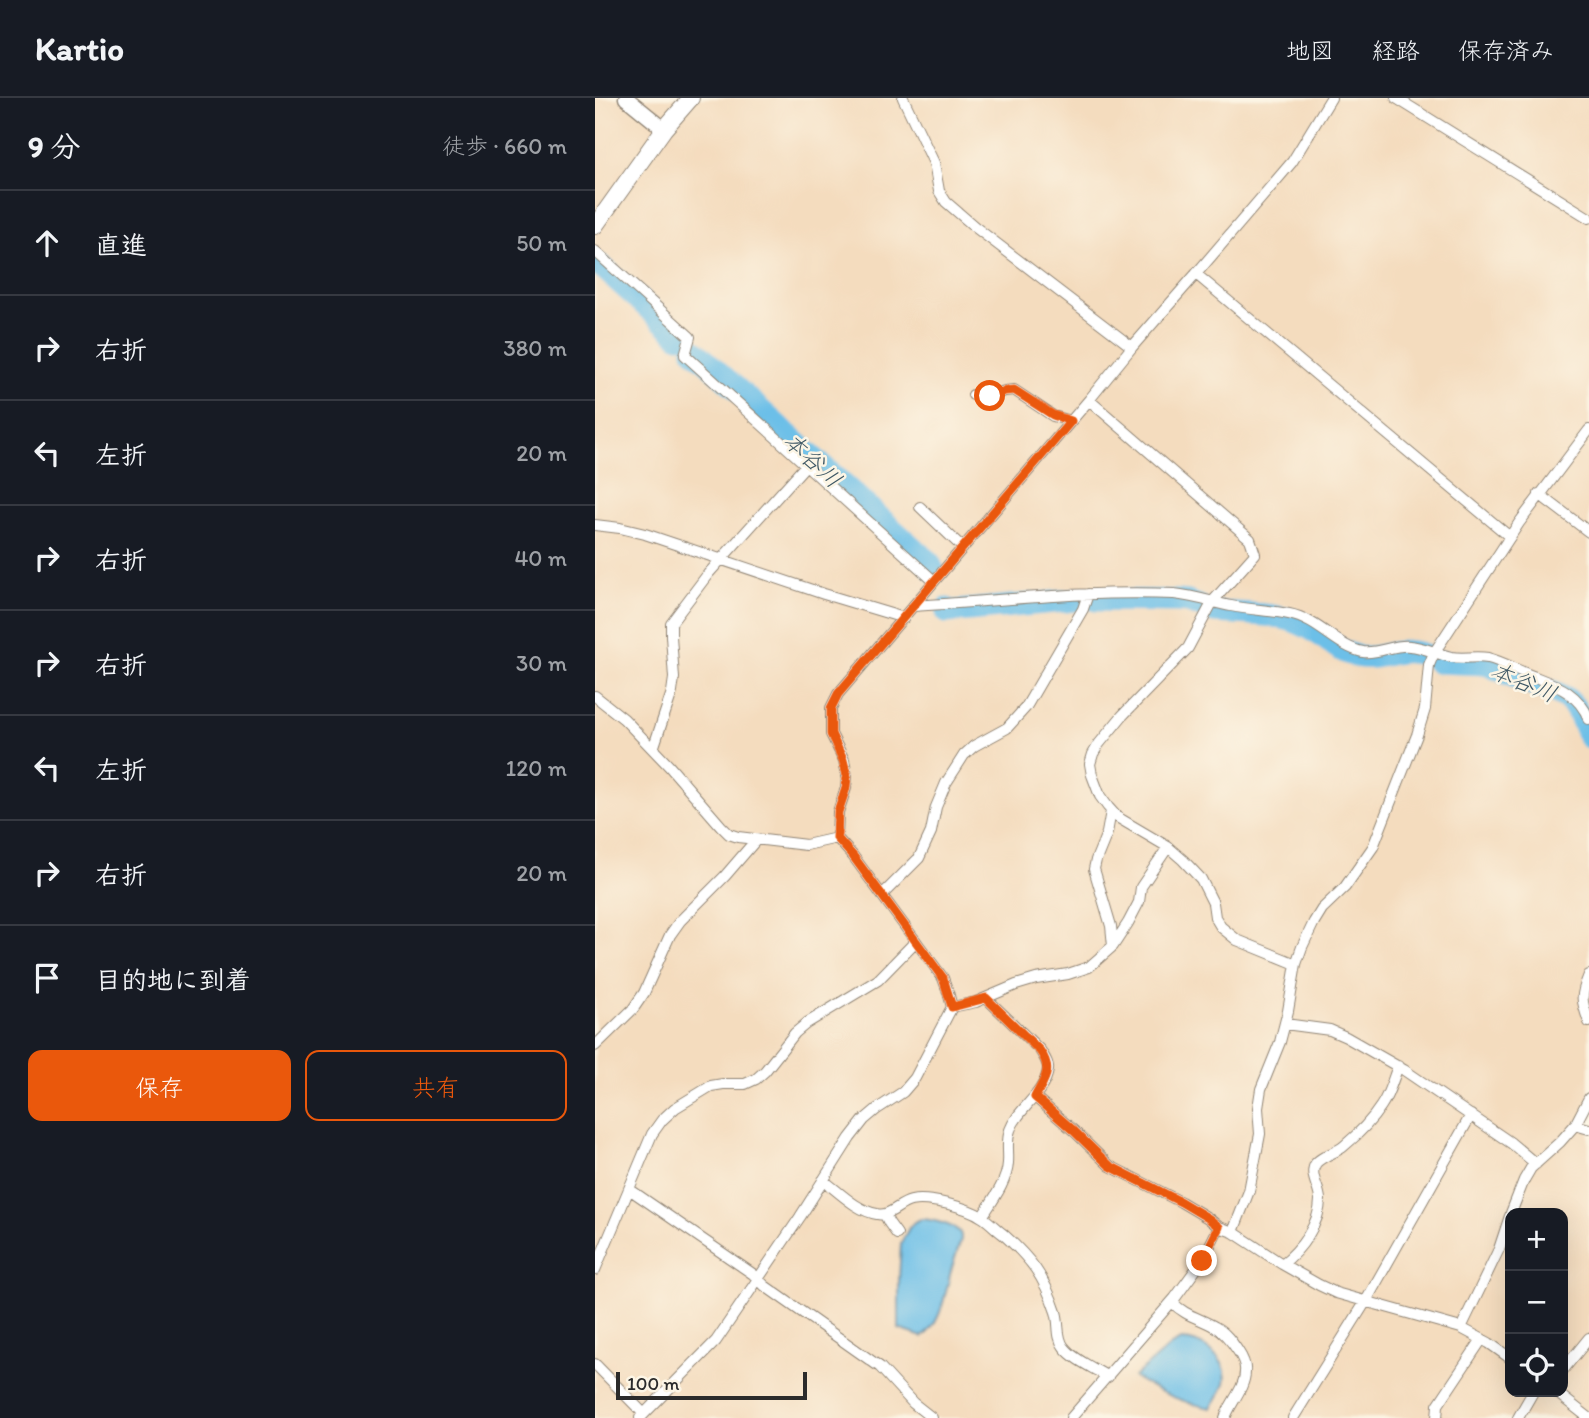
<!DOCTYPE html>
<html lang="ja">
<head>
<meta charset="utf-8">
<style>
  :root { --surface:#171b24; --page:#20242c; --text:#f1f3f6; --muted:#9ea1a6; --line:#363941; --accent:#ea580c }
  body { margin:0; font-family:Itim,"Klee One",sans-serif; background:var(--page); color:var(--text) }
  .controls { position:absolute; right:21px; bottom:21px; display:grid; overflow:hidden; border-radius:14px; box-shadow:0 7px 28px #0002 }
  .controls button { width:63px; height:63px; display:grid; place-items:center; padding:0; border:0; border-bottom:2px solid var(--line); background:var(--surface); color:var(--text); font:35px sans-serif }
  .scale { position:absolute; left:21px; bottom:18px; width:191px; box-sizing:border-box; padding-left:7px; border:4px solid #2b2b2b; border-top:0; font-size:19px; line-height:24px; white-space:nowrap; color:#2b2b2b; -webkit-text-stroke:5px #fcf5e5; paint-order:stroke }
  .stop { position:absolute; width:21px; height:21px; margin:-16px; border:5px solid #ea580c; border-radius:50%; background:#fff }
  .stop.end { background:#ea580c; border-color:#fff; box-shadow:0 2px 7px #0008 }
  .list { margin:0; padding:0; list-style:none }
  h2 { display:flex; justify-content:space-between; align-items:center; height:91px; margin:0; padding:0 28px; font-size:30px }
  h2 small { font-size:23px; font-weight:400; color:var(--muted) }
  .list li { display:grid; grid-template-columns:46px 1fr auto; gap:21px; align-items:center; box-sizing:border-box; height:105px; padding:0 28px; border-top:2px solid var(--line) }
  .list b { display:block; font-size:26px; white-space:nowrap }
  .list em { font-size:23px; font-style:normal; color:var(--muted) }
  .actions { display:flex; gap:14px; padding:21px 28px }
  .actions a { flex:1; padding:16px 0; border:2px solid var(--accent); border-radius:14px; text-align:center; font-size:24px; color:var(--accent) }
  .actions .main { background:var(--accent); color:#fff }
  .icon { flex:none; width:38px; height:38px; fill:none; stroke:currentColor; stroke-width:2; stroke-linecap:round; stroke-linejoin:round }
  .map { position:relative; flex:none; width:994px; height:1320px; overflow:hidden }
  header { display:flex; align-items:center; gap:42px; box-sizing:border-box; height:98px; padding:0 35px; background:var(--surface); border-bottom:2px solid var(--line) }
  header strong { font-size:33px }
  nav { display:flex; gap:38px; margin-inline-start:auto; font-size:24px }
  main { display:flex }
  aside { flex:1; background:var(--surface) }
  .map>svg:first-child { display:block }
  .water { fill:#6cbfe8; stroke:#4c758a; stroke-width:2 }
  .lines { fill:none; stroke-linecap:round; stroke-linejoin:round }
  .river { stroke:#6cbfe8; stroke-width:23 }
  .street-casing { stroke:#908474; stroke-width:12 }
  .secondary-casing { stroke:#908474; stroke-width:17 }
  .primary-casing { stroke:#908474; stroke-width:18 }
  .street { stroke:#fff; stroke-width:10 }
  .secondary { stroke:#fff; stroke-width:14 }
  .primary { stroke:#fff; stroke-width:16 }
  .route { stroke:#ea580c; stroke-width:9 }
  .labels { text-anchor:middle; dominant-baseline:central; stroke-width:5; stroke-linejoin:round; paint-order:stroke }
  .water-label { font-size:23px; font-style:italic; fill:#3e5764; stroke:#fcf5e5 }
</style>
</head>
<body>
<header>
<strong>Kartio</strong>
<nav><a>地図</a><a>経路</a><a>保存済み</a></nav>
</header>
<main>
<aside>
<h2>9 分<small>徒歩 · 660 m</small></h2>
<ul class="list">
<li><svg class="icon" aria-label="ahead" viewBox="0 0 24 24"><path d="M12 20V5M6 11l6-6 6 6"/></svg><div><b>直進</b></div><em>50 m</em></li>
<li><svg class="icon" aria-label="right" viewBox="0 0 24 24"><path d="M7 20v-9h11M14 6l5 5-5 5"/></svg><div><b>右折</b></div><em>380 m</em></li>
<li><svg class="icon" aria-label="left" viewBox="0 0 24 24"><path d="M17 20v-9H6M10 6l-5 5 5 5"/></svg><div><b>左折</b></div><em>20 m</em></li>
<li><svg class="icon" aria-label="right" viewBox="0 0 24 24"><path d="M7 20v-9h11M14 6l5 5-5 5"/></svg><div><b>右折</b></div><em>40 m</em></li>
<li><svg class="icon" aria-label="right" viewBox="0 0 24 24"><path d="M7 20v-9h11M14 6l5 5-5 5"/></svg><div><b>右折</b></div><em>30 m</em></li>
<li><svg class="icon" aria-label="left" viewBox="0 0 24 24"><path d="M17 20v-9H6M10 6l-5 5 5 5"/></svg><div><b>左折</b></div><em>120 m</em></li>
<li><svg class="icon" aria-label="right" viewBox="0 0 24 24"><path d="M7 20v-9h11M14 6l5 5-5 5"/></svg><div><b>右折</b></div><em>20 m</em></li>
<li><svg class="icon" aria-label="arrive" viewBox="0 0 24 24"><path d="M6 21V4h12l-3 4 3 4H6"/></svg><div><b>目的地に到着</b></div></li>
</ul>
<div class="actions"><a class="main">保存</a><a>共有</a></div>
</aside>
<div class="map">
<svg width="994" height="1320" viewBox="0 0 994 1320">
  <rect width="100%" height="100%" fill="#fcf5e5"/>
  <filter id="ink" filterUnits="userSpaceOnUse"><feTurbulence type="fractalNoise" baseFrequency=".0143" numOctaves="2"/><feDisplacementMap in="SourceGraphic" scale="14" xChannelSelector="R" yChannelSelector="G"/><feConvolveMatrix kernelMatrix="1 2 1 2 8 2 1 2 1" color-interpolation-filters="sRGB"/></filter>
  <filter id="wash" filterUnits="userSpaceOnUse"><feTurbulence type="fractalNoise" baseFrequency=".00686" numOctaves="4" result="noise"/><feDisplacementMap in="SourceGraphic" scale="28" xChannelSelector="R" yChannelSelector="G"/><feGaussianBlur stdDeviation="1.57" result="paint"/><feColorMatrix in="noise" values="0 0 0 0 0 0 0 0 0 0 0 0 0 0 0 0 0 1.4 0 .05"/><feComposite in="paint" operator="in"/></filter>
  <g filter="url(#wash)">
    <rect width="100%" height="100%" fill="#f4dcbe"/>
    <!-- water -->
    <path class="water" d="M326 1121C334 1121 361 1127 365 1135 366 1136 366 1139 366 1141 363 1152 359 1162 356 1173 350 1194 347 1226 327 1239L304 1231V1182L306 1145 314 1130 319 1124Z
      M586 1242C607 1242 635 1261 630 1285 628 1293 620 1303 616 1310 588 1305 563 1294 539 1279L576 1247Z"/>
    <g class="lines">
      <!-- river -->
      <path class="river" d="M6 168 84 238
        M99 252 334 464 338 472
        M501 502 583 503 593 504 604 508
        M352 511V514L481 502
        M619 514C649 516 683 514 710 528 728 536 742 554 761 558 787 564 801 547 830 557
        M842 564 891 566 933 585 962 595 971 600 978 607 985 618 994 639"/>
    </g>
  </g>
  <g filter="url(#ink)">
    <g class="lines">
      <!-- street casing -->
      <g class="street-casing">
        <path id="street" d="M308 0 339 65 344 93 351 104 380 129 537 249
          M801 0 994 120
          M0 153 95 239 90 257 339 483
          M601 176 915 439
          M378 297 386 300 410 293 419 292 458 318 476 323
          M494 302 655 441 660 456 618 503 593 550 527 618 504 646 498 656 495 666 497 677 505 698 513 709 522 719 573 749 588 762 606 781 618 805 620 819 626 829 642 842 701 866
          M944 396 994 434
          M325 409 368 450
          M0 427 25 430 50 436 229 496 309 520
          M319 508C405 503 492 492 579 496 598 498 617 504 636 508 655 512 674 512 694 516 724 522 742 549 768 554 784 556 799 546 815 548 829 549 842 556 856 559 868 561 881 558 893 560 905 563 916 569 928 574 955 586 981 590 994 621
          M0 598 29 621 74 668 126 728 134 736 143 739 211 747 242 740
          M58 651 77 594 79 580 76 538V525L113 476 211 367
          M516 713 512 735 501 762 499 771 516 828 518 848
          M287 797 324 760 336 734 341 709 351 685 362 668 369 657 379 648 412 630 431 609 488 511 493 496
          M994 877C985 899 986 902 994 924
          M357 909 381 904 421 887 441 881 473 876 494 869 518 848 533 825 544 804 546 789 573 749
          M690 926 735 932 751 939 809 972 916 1045 941 1066
          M0 948 38 911 49 895 75 837 85 823 130 778 161 742
          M440 999 479 1033 515 1068 586 1104 613 1120 624 1129 638 1134 687 1166 724 1187 741 1195 866 1230 894 1245 915 1260
          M980 1027 994 1031
          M228 1082C244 1094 262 1113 282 1116 295 1119 303 1106 316 1103 333 1099 372 1109 387 1119 395 1124 401 1131 408 1136 436 1161 449 1178 461 1214 465 1226 461 1239 469 1249 479 1262 499 1270 513 1279
          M34 1091 158 1176 170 1188 285 1269 318 1305 337 1320
          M916 1115 929 1082 936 1070 965 1044 980 1027 994 1000
          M290 1117 294 1125 302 1136
          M387 1119C397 1103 412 1084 413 1065 414 1054 411 1044 415 1032 423 1010 449 997 453 972 454 965 449 959 445 952L391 900
          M638 1134 654 1093 665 1036 663 1010 666 991 685 944 693 913 701 866 707 849 719 824 727 811 750 789 778 749 822 637 830 611 834 567 839 555 924 425 994 332
          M687 1166C706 1152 725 1125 725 1102 725 1090 713 1076 721 1065 728 1057 741 1055 749 1048 761 1038 777 1022 786 1008 794 997 798 981 803 968
          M0 1172 57 1036 67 1022 80 1010 116 988 128 986H150L161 981 170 973 200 935 212 925 283 882 321 843
          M577 1204C590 1218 605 1220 620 1229 630 1234 637 1244 643 1253 647 1259 651 1267 650 1274 650 1290 635 1305 630 1320
          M866 1230 904 1151 915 1118
          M0 1266 49 1316
          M968 1272 994 1240
          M961 1294 994 1320
          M45 1320 121 1243 205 1119 255 1040 269 1022 282 1011 308 994 320 980 357 909 353 894 348 880 258 758 242 740 243 714 251 690 252 678 249 662 236 636V610L243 596 494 302 537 249 601 176 697 64 736 0
          M476 1320 580 1200 607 1163 624 1129
          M698 1320 771 1203 876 1017
          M842 1320 843 1307 887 1241
          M923 1320 938 1294"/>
      </g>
      <!-- secondary casing -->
      <g class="secondary-casing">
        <path id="secondary" d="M31 0 69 31"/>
      </g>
      <!-- primary casing -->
      <g class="primary-casing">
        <path id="primary" d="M0 128 69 31 96 0"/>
      </g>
      <!-- street -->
      <use href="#street" class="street"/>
      <!-- secondary -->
      <use href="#secondary" class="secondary"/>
      <!-- primary -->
      <use href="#primary" class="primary"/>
    </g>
  </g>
  <g class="lines" filter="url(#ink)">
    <!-- route -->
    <path class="route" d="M395 298 410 293 419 292 458 317 476 323 243 596 236 610V636L248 662 252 678 251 690 243 714 242 740 258 758 348 880 357 909 391 900 445 953C458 972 450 980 440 999L479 1033 515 1068 586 1104 613 1120 624 1129 607 1163"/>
  </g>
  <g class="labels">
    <!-- water labels -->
    <g class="water-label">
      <text transform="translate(218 362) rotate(43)">本谷川</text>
      <text transform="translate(929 584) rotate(23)">本谷川</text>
    </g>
  </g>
</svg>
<div class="controls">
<button>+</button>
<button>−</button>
<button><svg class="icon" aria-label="locate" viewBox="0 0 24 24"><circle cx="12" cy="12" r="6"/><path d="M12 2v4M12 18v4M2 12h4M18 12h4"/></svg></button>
</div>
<div class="scale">100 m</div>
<div class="stop" style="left:395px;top:298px"></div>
<div class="stop end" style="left:607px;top:1163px"></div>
</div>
</main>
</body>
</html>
